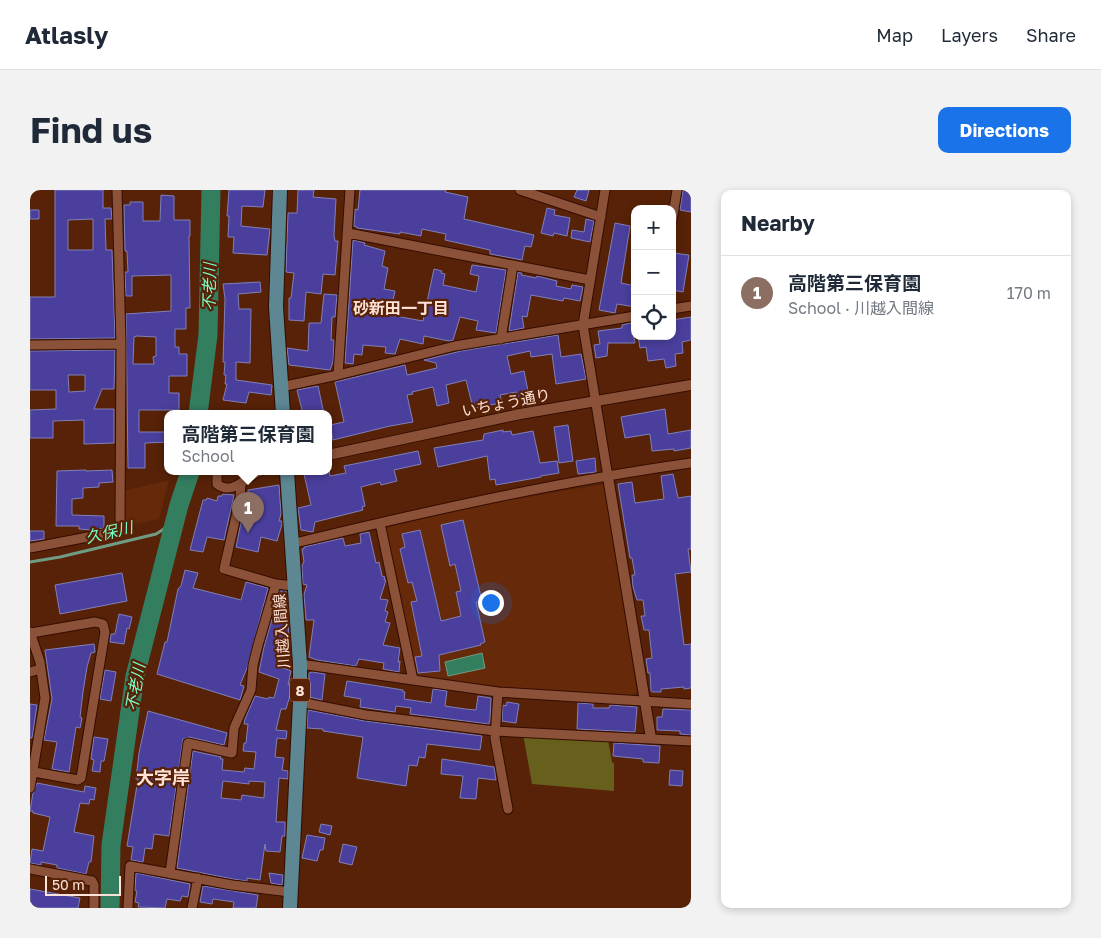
<!DOCTYPE html>
<html lang="en">
<head>
<meta charset="utf-8">
<style>
  :root { --surface:#fff; --page:#f2f2f3; --text:#1f2937; --muted:#747a83; --line:#e0e1e3; --accent:#1a73e8 }
  body { margin:0; font-family:"Golos Text","Noto Sans JP",sans-serif; background:var(--page); color:var(--text) }
  .controls { position:absolute; right:15px; top:15px; display:grid; overflow:hidden; border-radius:10px; box-shadow:0 2px 8px #0003 }
  .controls button { width:45px; height:45px; display:grid; place-items:center; padding:0; border:0; border-bottom:1px solid var(--line); background:var(--surface); color:var(--text); font:25px sans-serif }
  .scale { position:absolute; left:15px; bottom:12px; width:76px; box-sizing:border-box; padding-left:5px; border:2px solid #fee2d7; border-top:0; font-size:14px; line-height:18px; white-space:nowrap; color:#fee2d7; -webkit-text-stroke:4px #572207; paint-order:stroke }
  .you { position:absolute; left:460px; top:412px; width:18px; height:18px; margin:-12px; border:4px solid #fff; border-radius:50%; background:#1a73e8; box-shadow:0 0 0 8px #1a73e833 }
  .badge { display:grid; place-items:center; width:32px; height:32px; border-radius:50%; background:var(--accent); color:#fff; font-size:16px; font-weight:700 }
  .pin { position:absolute; translate:-50% -41px; filter:drop-shadow(0 1px 2px #0008) }
  .pin::after { content:''; position:absolute; top:26px; width:18px; height:15px; background:inherit; clip-path:polygon(0 0,100% 0,50% 100%) }
  .popup { position:absolute; left:134px; top:220px; width:168px; height:65px; box-sizing:border-box; display:grid; place-content:center; border-radius:10px; background:var(--surface); filter:drop-shadow(0 1px 4px #0005); font-size:16px; white-space:nowrap; color:var(--muted) }
  .popup b { font-size:19px; color:var(--text) }
  .popup::after { content:''; position:absolute; left:50%; top:100%; margin-left:-10px; border:10px solid transparent; border-top-color:var(--surface) }
  .list { margin:0; padding:0; list-style:none }
  h2 { display:flex; justify-content:space-between; align-items:center; height:65px; margin:0; padding:0 20px; font-size:21px }
  h2 small { font-size:16px; font-weight:400; color:var(--muted) }
  .list li { display:grid; grid-template-columns:32px 1fr auto; gap:15px; align-items:center; box-sizing:border-box; height:75px; padding:0 20px; border-top:1px solid var(--line) }
  .list b { display:block; font-size:19px; white-space:nowrap }
  .list p { margin:0; font-size:16px; white-space:nowrap; color:var(--muted) }
  .list em { font-size:16px; font-style:normal; color:var(--muted) }
  .icon { flex:none; width:28px; height:28px; fill:none; stroke:currentColor; stroke-width:2; stroke-linecap:round; stroke-linejoin:round }
  .map { position:relative; flex:none; width:661px; height:718px; overflow:hidden; border-radius:10px }
  header { display:flex; align-items:center; gap:30px; box-sizing:border-box; height:70px; padding:0 25px; background:var(--surface); border-bottom:1px solid var(--line) }
  header strong { font-size:24px }
  nav { display:flex; gap:28px; margin-inline-start:auto; font-size:18px }
  .intro { display:flex; align-items:center; justify-content:space-between; box-sizing:border-box; height:120px; padding:0 30px }
  h1 { margin:0; font-size:35px }
  .button { padding:12px 22px; border-radius:10px; background:var(--accent); color:#fff; font-size:18px; font-weight:700 }
  main { display:flex; gap:30px; padding:0 30px }
  aside { flex:1; background:var(--surface); border-radius:10px; box-shadow:0 2px 8px #0003 }
  .map>svg:first-child { display:block }
  .built { fill:#66290a }
  .green { fill:#66601c }
  .water { fill:#347e60; stroke:#719c84 }
  .lines { fill:none; stroke-linecap:round; stroke-linejoin:round }
  .stream { stroke:#719c84; stroke-width:3 }
  .river { stroke:#347e60; stroke-width:19 }
  .building { fill:#4a3f9c; stroke:#8080ba; fill-rule:evenodd }
  .minor-casing { stroke:#340d00; stroke-width:11 }
  .tertiary-casing { stroke:#340d00; stroke-width:12 }
  .primary-casing { stroke:#340d00; stroke-width:16 }
  .minor { stroke:#8c5239; stroke-width:9 }
  .tertiary { stroke:#8c5239; stroke-width:10 }
  .primary { stroke:#5d8793; stroke-width:14 }
  .labels { text-anchor:middle; dominant-baseline:central; stroke-width:4.5; stroke-linejoin:round; paint-order:stroke }
  .shield { fill:#572207; stroke:#cca899; stroke-width:1 }
  .shield-label { font-size:14px; font-weight:bold; fill:#fee2d7 }
  .street-label { font-size:15px; fill:#fee2d7; stroke:#572207 }
  .water-label { font-size:16px; font-style:italic; fill:#78fcc6; stroke:#572207 }
  .neighbourhood-label { font-size:16px; font-weight:bold; fill:#fee2d7; stroke:#572207 }
  .quarter-label { font-size:18px; font-weight:bold; fill:#fee2d7; stroke:#572207 }
</style>
</head>
<body>
<header>
<strong>Atlasly</strong>
<nav><a>Map</a><a>Layers</a><a>Share</a></nav>
</header>
<div class="intro"><h1>Find us</h1><a class="button">Directions</a></div>
<main>
<div class="map">
<svg width="661" height="718" viewBox="0 0 661 718">
  <rect width="100%" height="100%" fill="#572207"/>
  <!-- built -->
  <path class="built" d="M139 290 129 329 94 336 93 301Z
    M575 294 607 503 595 506 475 497 387 486 355 338 461 313Z"/>
  <!-- green -->
  <path class="green" d="M493 544 578 550 582 572 584 574V601L502 594Z"/>
  <!-- water -->
  <path class="water" d="M452 463 455 478 418 486 415 472Z"/>
  <g class="lines">
    <!-- stream -->
    <path class="stream" d="M0 372 30 367 126 344 134 339 149 315"/>
    <!-- river -->
    <path class="river" d="M168 224 178 145 181 0
      M80 718 81 655 105 486 149 315 160 282"/>
  </g>
  <!-- building -->
  <path class="building" d="M25 0H73V18H81L82 29H75L76 60H82L85 148 0 149V107H25ZM63 29V60H38V30Z
    M199 0H235L233 17 212 16 211 36 240 39 237 65 203 63 204 47H198L199 26H197Z
    M268 0H284L283 7 306 9 304 45 305 51H308L305 85 293 84 291 104 276 102 274 131 259 130V108H261L264 83 256 82 258 23H267Z
    M330 0H416L415 2 438 7 434 29 504 45 501 57 495 56 492 70 460 64V60L415 50 416 44 392 39 391 46 370 42V44L327 38V37L324 36 325 21V19L328 20Z
    M547 0H559L556 11 544 7Z
    M653 0H661V22L650 20Z
    M131 5 144 6V30H160V46H159L160 118H156V139H145V157H149V164H157V186H139V203H149V220H109V242H138V252L115 253V278H98L96 124 141 121V85L102 86V106H96L95 82H98L97 61H95L94 15H100V12H113V31H130ZM107 146 126 147V166L123 167 124 174H103L104 147Z
    M517 18 525 20 524 25 540 28 537 46 524 43 523 46 511 43Z
    M0 20H9V29H0Z
    M556 29 564 31 560 52 541 48 542 40 554 42Z
    M585 33 600 36 591 93 605 96V117L587 114 585 123 569 120Z
    M323 50 335 53 334 55 355 61 352 76 358 78 354 99 365 101 360 125 393 131 404 79 412 81 411 83 415 84 413 95 446 102 449 86 440 84 442 75 476 80 466 143 446 140 448 131 430 127 423 150 419 151 394 146 393 154 370 149 365 164 355 163 356 157 333 155 332 165 324 164 323 174 315 173Z
    M643 63 659 65 653 102 642 100Z
    M488 82 492 83 491 85 506 88 507 86 527 91 526 96 541 99 542 95 553 97 550 111 534 108 533 111 501 105 497 127 492 126 494 138 479 141Z
    M230 92 231 102 208 104 209 119H221L220 173 206 172V190L242 195 241 205 219 202 216 213 193 210 197 194H195L196 185H194L195 172H193L195 109 193 94Z
    M294 104 307 105 305 127H302L301 150H304L303 172 300 180 259 175 257 158 278 161 279 133H291Z
    M661 127V150L652 152 653 163 645 164 646 176 636 178 634 169 618 171 616 157 610 158 608 146H642V130Z
    M601 133 605 153H578L577 166 566 168 564 155 570 154 568 141 592 138V135Z
    M528 145 531 167 551 164 556 189 526 194 522 164 501 167 500 161 477 166 481 184 494 181 499 206 487 209 486 202 470 205 472 213 443 218 436 190 416 195 419 213 407 216 403 197 382 202 383 204 377 205 383 232 360 236 303 250 300 235 314 232 305 192 375 175 377 185 407 178 406 173 394 170 431 161Z
    M85 160 84 199H72L64 219H84V253L54 254V230L23 231V248H0V220L26 219V200H0V161ZM38 185H55V201L39 202Z
    M288 196 294 224H273L267 200Z
    M635 219 638 244 661 240V258L644 261V259L622 261 620 244 595 248 591 227Z
    M538 235 543 271 529 273 524 237Z
    M473 240V242L481 241 482 245 503 241 510 273 527 271 529 283 511 286V287L466 295 465 289 460 290 457 266 408 277 404 258 453 250 454 244Z
    M388 261 391 274 364 280 367 291 351 295 350 292 331 297 335 316 332 317 333 320 285 332 283 342 271 340 268 318 281 315 274 284 286 282H298L299 280 300 286 316 283 314 276Z
    M565 268 566 282 548 284 546 271Z
    M56 280V281L82 280 83 292 69 293V297L53 298V308L42 309V325L74 326V338L62 340 49 339V336H26L27 281Z
    M643 284 648 308 661 306V359H658L661 382 645 384 654 455 661 454V498L654 499V497L631 499V502H623L621 501 620 483H618L616 469 622 468 619 440H614L611 426H615L613 410H607L603 397 602 385H605L602 368H600L588 294 602 292 605 313 634 309 631 286Z
    M249 295 251 324 249 331H252V334L247 351 231 347 228 362 206 357 216 308 219 309 218 300Z
    M193 304 204 305 194 350 177 347 173 362 160 360 173 310H176L177 308 187 311 188 306H192Z
    M433 330 452 411 446 412 455 452 450 454 451 455 409 465 410 481 388 483 385 467 392 466 381 412 387 411 382 392 378 393 370 359 375 357 372 344 390 340 411 431 431 426 426 402 431 401 425 374 420 376 411 335Z
    M0 341H14V349L0 351Z
    M339 342 346 373 349 372 352 386 355 387 354 390H356L350 409 358 410 355 421 358 422 355 432 360 433 353 455 370 458 368 472 370 471 369 482 353 479 354 473 329 469 326 476 287 470 279 467 284 430H276L274 404 277 395 273 394 272 376 274 371 272 359H274V357L313 348 315 356 331 353 330 344Z
    M155 380 168 383 163 398 211 410 216 392 238 398 217 478 210 495 214 496 210 510 127 484 135 452H137L148 399 151 396Z
    M92 383 97 411 30 424 25 395Z
    M250 401H256L259 447 254 464 258 465 253 478 261 481 258 494 261 496V502L256 519H251L246 540 257 541 256 549 247 548 245 567 254 568 252 580 258 581V589L249 588 246 632H255V646H252L250 662 236 661 235 654 230 690 217 688V691L203 689 147 678 163 561 191 567 190 569H193L192 580 214 582 215 578 224 579 226 562 213 561 214 553H216L218 534H214L215 529 225 506 238 509 239 507 244 508 249 489 229 482 234 457ZM193 591 219 594V591L235 592 234 608 212 605 211 610 191 608Z
    M89 424 102 427 99 439 97 438 94 454 80 452 81 444H85Z
    M64 454 65 462 61 463 57 477 53 502 50 527 52 528 50 538 46 537 39 582 22 579 27 552 14 550 22 509 15 460Z
    M75 480 86 482 81 511 70 509Z
    M282 482 295 484 292 510 279 507V483Z
    M317 491 373 500V502H375L374 509 401 513 403 499 417 501 415 516 435 519 446 520 448 506 461 508 460 529 459 534 380 524 381 518 366 516 365 522 330 517 331 509 314 506Z
    M477 512 489 514 486 533 472 531 473 515 476 516Z
    M548 513 563 514V518H579L580 515 607 517 605 542 547 539Z
    M0 514 7 515 2 548H0Z
    M633 519 661 520V545L650 544V541L627 540V527H632Z
    M278 520 335 531 452 546 450 560 397 554 395 568 389 567 387 576 379 575 376 596 327 588 333 547 293 541V539L277 538Z
    M118 521 197 543 194 555 159 547 153 549 139 646 124 644 122 659 115 658 113 672 101 670 103 657 97 656 108 589H106L109 563Z
    M64 547 78 549 74 571H71L70 582 62 581 64 570 61 569Z
    M584 553 630 556 629 573 613 572V569L583 566Z
    M412 569 464 577 466 590 448 588 446 609 430 608 433 586 411 584Z
    M640 580 653 581 652 596 639 595Z
    M7 593 54 602 55 596 66 598 64 610 60 609 59 614 50 613 44 642 64 646 61 672H59L56 684 27 678V675L11 672V675L0 673 2 659 13 661 20 627 3 623V621H0L3 603Z
    M291 634 302 636 300 645 289 642Z
    M277 645 295 648 293 660H290L287 671 272 668Z
    M313 654 327 657 322 675 309 672Z
    M106 683 160 694 158 707 152 706 150 711 137 709 135 718 108 717 109 713 105 712 107 701 105 700Z
    M239 683 253 685 252 695 241 693Z
    M173 696 228 705 226 718H203L204 712 183 709 182 714 170 712Z
    M0 699 50 708 48 718H10L0 716Z"/>
  <g class="lines">
    <!-- minor casing -->
    <g class="minor-casing">
      <path id="minor" d="M490 0 571 27
        M575 0 553 135 578 287
        M642 31 647 0
        M318 43 560 90
        M642 119 661 116
        M471 149 483 75
        M0 155 91 154
        M308 185 320 0
        M251 197 308 185 425 156 605 126
        M189 282 187 285V294C203 307 217 285 229 282
        M211 294 210 309 194 379 246 394 264 396
        M350 333 383 490
        M261 354C393 322 526 292 661 273
        M0 358 84 342 89 338 90 333 91 154 87 0
        M0 442 10 472 15 508 0 598
        M1 443 65 432 73 434 75 442 51 588 48 590 4 582
        M270 474 468 502 661 514
        M0 482 11 479
        M468 502 465 548 478 619
        M270 512 336 525 465 541 661 551
        M0 679 62 691 64 695V718
        M140 683 158 553 202 563 204 538 221 500 223 475 228 455 246 394
        M98 718 100 676 202 695 260 702
        M162 718 168 688"/>
    </g>
    <!-- tertiary casing -->
    <g class="tertiary-casing">
      <path id="tertiary" d="M298 265 490 224 661 195
        M578 287 621 548"/>
    </g>
    <!-- primary casing -->
    <g class="primary-casing">
      <path id="primary" d="M250 0 246 117 253 224
        M257 282 270 474V512L260 718"/>
    </g>
    <!-- minor -->
    <use href="#minor" class="minor"/>
    <!-- tertiary -->
    <use href="#tertiary" class="tertiary"/>
    <!-- primary -->
    <use href="#primary" class="primary"/>
  </g>
  <g class="labels">
    <!-- shield labels -->
    <rect class="shield" x="260" y="488.5" width="20" height="23" rx="4"/>
    <g class="shield-label">
      <text x="270" y="500">8</text>
    </g>
    <!-- street labels -->
    <g class="street-label">
      <text transform="translate(476 212) rotate(-11)">いちょう通り</text>
      <text transform="translate(251 441) rotate(-94)">川越入間線</text>
    </g>
    <!-- water labels -->
    <g class="water-label">
      <text transform="translate(179 97) rotate(-89)">不老川</text>
      <text transform="translate(79 342) rotate(-13)">久保川</text>
      <text transform="translate(105 497) rotate(-80)">不老川</text>
    </g>
    <!-- neighbourhood labels -->
    <g class="neighbourhood-label">
      <text x="371" y="118">砂新田一丁目</text>
    </g>
    <!-- quarter labels -->
    <g class="quarter-label">
      <text x="133" y="587">大字岸</text>
    </g>
  </g>
</svg>
<div class="controls">
<button>+</button>
<button>−</button>
<button><svg class="icon" aria-label="locate" viewBox="0 0 24 24"><circle cx="12" cy="12" r="6"/><path d="M12 2v4M12 18v4M2 12h4M18 12h4"/></svg></button>
</div>
<div class="scale">50 m</div>
<div class="you"></div>
<div class="pin badge" style="left:218px;top:343px;background:#8d6e63">1</div>
<div class="popup"><b>高階第三保育園</b>School</div>
</div>
<aside>
<h2>Nearby<small></small></h2>
<ul class="list">
<li><span class="badge" style="background:#8d6e63">1</span><div><b>高階第三保育園</b><p>School · 川越入間線</p></div><em>170 m</em></li>
</ul>
</aside>
</main>
</body>
</html>
